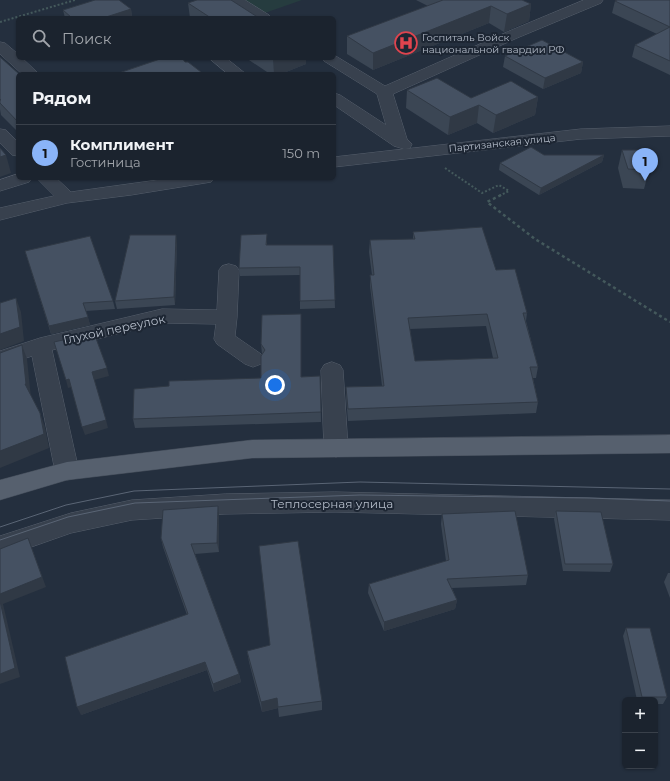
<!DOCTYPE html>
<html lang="ru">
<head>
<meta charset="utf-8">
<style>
  :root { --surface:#1b232e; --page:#242b36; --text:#f1f3f6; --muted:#a0a4aa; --line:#39404a; --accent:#8ab4f8 }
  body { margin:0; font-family:Montserrat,sans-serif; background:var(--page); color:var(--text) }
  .controls { position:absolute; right:12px; bottom:12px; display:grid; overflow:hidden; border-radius:6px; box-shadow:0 1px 3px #0004 }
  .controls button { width:36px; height:36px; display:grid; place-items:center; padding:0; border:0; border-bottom:1px solid var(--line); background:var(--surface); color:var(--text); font:20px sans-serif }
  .you { position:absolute; left:275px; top:385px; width:14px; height:14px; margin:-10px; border:3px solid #fff; border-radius:50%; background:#1a73e8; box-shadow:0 0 0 6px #1a73e833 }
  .badge { display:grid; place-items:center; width:26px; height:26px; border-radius:50%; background:var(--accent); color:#111; font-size:13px; font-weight:700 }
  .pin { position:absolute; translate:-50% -33px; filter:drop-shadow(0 1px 2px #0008) }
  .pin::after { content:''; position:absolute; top:21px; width:14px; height:12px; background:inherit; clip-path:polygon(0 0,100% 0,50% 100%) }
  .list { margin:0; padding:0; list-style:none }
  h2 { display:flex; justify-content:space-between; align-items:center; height:52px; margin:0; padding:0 16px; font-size:17px }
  h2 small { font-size:13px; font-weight:400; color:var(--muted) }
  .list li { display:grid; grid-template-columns:26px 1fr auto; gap:12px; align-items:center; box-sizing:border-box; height:56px; padding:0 16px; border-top:1px solid var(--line) }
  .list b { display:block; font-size:15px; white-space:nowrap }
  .list p { margin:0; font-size:13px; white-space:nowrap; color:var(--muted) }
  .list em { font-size:13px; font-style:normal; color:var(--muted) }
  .icon { flex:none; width:22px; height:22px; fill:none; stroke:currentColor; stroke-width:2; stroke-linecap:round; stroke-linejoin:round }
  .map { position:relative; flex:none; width:670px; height:781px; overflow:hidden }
  .search { position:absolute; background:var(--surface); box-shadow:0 1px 3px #0004; left:16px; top:16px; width:320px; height:44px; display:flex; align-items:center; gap:10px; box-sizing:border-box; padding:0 14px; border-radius:6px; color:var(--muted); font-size:15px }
  .panel { position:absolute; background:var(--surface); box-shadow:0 1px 3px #0004; left:16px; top:72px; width:320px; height:108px; border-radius:6px }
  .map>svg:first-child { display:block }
  .green { fill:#263c3f }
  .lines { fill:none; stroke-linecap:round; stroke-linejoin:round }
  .minor-casing { stroke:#565f6c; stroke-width:1 }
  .major-casing { stroke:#414a57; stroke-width:1 }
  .path-far1 { stroke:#44595c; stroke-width:2; stroke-dasharray:2 2; stroke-linecap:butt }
  .path { stroke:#44595c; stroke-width:2.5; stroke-dasharray:3 3; stroke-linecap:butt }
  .minor { fill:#38414e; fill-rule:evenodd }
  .major { fill:#56606e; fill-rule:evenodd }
  .tram { stroke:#5a6575; stroke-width:1 }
  .wall { fill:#3b4654; fill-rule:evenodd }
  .shaded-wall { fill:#303945 }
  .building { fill:#455162; stroke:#303945; fill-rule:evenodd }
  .labels { text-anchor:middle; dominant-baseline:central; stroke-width:4; stroke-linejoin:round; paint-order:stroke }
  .far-poi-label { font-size:10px; fill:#b4bcc9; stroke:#1d2633; text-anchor:start }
  .far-street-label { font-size:10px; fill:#b4bcc9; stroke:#1d2633 }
  .street-label { font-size:12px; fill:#b4bcc9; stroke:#1d2633 }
</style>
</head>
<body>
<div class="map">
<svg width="670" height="781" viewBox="0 0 670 781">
  <rect width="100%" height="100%" fill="#242f3e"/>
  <!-- green -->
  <path class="green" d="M236 0H302L259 15Z"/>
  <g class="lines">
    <!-- minor casing -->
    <g class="minor-casing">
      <path id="minor" d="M229 0H245L269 15 271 18H254L231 3Z
        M584 0H603L601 3 517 38 393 94 407 139 412 144 410 148 405 149 581 129 670 126V136L581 139 334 167V157L404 149 394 146 334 105V93L340 95 386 125 377 94 324 61 322 58H334V55L385 86 507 32Z
        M0 42 5 43 18 54V58H22L39 74H22L0 54Z
        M209 58H226L246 74H228Z
        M0 129 6 130 18 142V156L12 155 0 143Z
        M18 174V178H32L29 182 0 191V180Z
        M37 178H56L71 192 172 178H214L211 182 205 183 131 195 67 203 0 220V208L54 196Z
        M229 264 236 266 239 270 237 317 235 336 261 354 264 359 261 364 253 367 245 364 217 344 214 339 216 324 162 323 52 350 79 471 75 478 67 480 59 478 55 471 32 356 0 367V351L40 338 162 309 217 310 219 270 222 266Z
        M332 362 340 365 343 370 348 448 344 454 336 457 328 454 324 448 321 370 324 365Z
        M335 492 670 500V520L335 512 225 514 132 520 71 533 0 558V536L71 513 132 500 225 494Z"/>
    </g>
    <!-- major casing -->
    <g class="major-casing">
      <path id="major" d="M670 435V453L252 458 67 480 0 500V480L67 462 252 440Z"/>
    </g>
    <!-- path-far1 -->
    <path class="path-far1" d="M0 22 75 0
      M445 168 482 193 499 185 509 191 499 196"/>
    <!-- path -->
    <path class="path" d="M501 195 487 202 535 239 670 322"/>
    <!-- minor -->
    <use href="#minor" class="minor"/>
    <!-- major -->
    <use href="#major" class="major"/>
    <!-- tram -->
    <path class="tram" d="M0 527 66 505 134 491 360 482 670 489
      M0 540 68 517 135 503 360 495 589 498 670 501"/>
  </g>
  <!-- wall -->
  <path class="wall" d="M416 0H522L531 4 529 21 504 32 489 23 373 70 347 54V36L428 6Z
    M670 0V75L632 57 635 45 657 34 612 13 615 1Z
    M188 3 259 18H190Z
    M131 9 132 18H65L63 10Z
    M505 56 583 62 581 73 543 89 503 67Z
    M0 57 18 74V132L1 115 0 109Z
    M246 58H306V64L281 74H270Z
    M407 90 471 98 538 97 535 115 493 133 477 123 448 135 406 108Z
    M622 150 649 170 644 189 623 188 618 168Z
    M544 155H604L602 162 539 195 499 170 500 163Z
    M413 232 496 270 527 313 526 321 538 367 536 378H533L538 402 536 413 348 421 346 398V387L382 386 370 286V275H372L369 252 370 240 413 239ZM486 326 493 358 415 361 410 329Z
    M267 242V245H333L335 308 300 309V275L240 276 239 268Z
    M177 243 175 305 117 309 115 301Z
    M25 251 113 301 115 309 86 311 90 325 51 334Z
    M261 344 302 377 320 376 321 422 135 428 133 419 261 378 262 354Z
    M556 511 613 564 610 572 563 571 554 519Z
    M442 514 528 575 526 585 452 588 457 600 455 609 384 631 368 593 369 584 446 561 441 524Z
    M219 516V552L195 554 239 674 241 682 214 692 207 670 81 715 187 615 163 547 161 538Z
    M668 573H670V598L664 582Z
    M626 628 667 697 663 704H655V700H637L623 636Z
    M247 651 322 701V710L279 717 278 708 262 712 249 662Z"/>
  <!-- shaded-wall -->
  <path class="shaded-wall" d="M531 4 529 21 504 32 507 14Z
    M491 6 489 23 373 70V53Z
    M131 9 132 18H103Z
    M276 58H306V64L281 74H274L273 59Z
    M583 62 581 73 543 89 545 78Z
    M201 72V74H195Z
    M538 97 535 115 493 133 496 115Z
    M479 105 477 123 448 135 450 117Z
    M6 155 11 173 0 177V157Z
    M604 155 602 162 539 195 541 188Z
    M176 235 177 243 175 305 174 297Z
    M16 298 21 312 24 341 0 350V334Z
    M88 317 90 325 51 334 49 326Z
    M22 345 27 359 31 398 25 384Z
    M107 368 109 376 94 380 92 372Z
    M69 379 72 387 68 388 66 380Z
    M40 413 45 427 49 448 0 468V451Z
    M106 420 108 428 85 435 82 427Z
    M218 506 219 516V552L217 543Z
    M28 538 46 587 3 604 20 677 0 684V594Z
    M457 600 455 609 384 631V622Z
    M205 662 207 670 81 715 77 707Z
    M239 674 241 682 214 692 213 684Z
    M277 698 278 708 262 712 261 702Z"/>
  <!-- building -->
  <path class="building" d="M95 0H119L131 9 103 18H72L63 10Z
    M197 0H231L259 18H211L188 3Z
    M443 0H522L531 4 507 14 491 6 373 53 347 36Z
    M617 0H670V27L615 1Z
    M670 27V61L635 45Z
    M542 40 583 62 545 78 505 56Z
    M0 57 19 74H18V122L0 103V100H1L0 99Z
    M163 58H182L185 62H188L201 72 195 74H116Z
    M437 78 471 98 511 81 538 97 496 115 479 105 450 117 407 90Z
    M531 147 544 155H604L541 188 500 163Z
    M0 148 6 155 0 157Z
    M622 150H643L649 170 628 169Z
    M482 227 496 270 515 269 527 313H523L538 367H530L538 402 348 409 346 387 384 386 370 275H374L370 240 415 239 413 232ZM487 314 498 358 415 361 408 318Z
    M267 234 266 245H333L335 300 300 301V267L239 268 241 235Z
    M130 235H176L174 297 115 301Z
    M90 236 113 301 83 303 88 317 49 326 25 251Z
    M16 298 20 327 0 334V303Z
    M301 314V377L320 376 321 412 133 419 134 389 169 386V381L261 378V356L265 350 261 344 262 315Z
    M94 333 107 368 92 372 106 420 82 427 69 379 66 380 54 342Z
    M22 345 26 384H25L40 413 44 434 0 451V353Z
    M218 506 217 543 191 544 239 674 213 684 205 662 77 707 65 657 188 614 161 538 163 510Z
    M515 511 528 575 447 579 457 600 384 622 369 584 449 560 442 514Z
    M556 511 601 512 613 564H565Z
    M28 538 42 577 0 594V549Z
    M298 541 322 701 278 707 277 698 261 702 247 651 270 645 259 546Z
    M0 601 15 668 0 674Z
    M626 628H650L667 697H642Z"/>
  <!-- icons -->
  <defs>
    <g id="hospital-ring" transform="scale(1.15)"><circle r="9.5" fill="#1d2633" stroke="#e0444e" stroke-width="1.5"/><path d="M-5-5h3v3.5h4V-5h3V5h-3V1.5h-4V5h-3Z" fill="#e0444e"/></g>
  </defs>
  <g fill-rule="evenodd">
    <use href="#hospital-ring" x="406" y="43"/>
  </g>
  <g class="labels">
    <!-- far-poi labels -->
    <g class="far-poi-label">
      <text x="422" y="37">Госпиталь Войск<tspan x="422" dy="12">национальной гвардии РФ</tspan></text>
    </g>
    <!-- far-street labels -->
    <g class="far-street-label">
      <text transform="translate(502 143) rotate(-6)">Партизанская улица</text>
    </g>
    <!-- street labels -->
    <g class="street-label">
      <text transform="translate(114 329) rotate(-12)">Глухой переулок</text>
      <text x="332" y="503">Теплосерная улица</text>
    </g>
  </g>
</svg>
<div class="controls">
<button>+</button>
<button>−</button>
</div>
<div class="you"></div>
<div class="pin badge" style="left:645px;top:181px">1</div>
<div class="search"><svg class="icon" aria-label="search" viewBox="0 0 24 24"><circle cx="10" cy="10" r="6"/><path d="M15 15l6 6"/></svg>Поиск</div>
<section class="panel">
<h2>Рядом<small></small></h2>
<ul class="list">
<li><span class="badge">1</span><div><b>Комплимент</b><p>Гостиница</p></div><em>150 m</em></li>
</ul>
</section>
</div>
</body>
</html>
